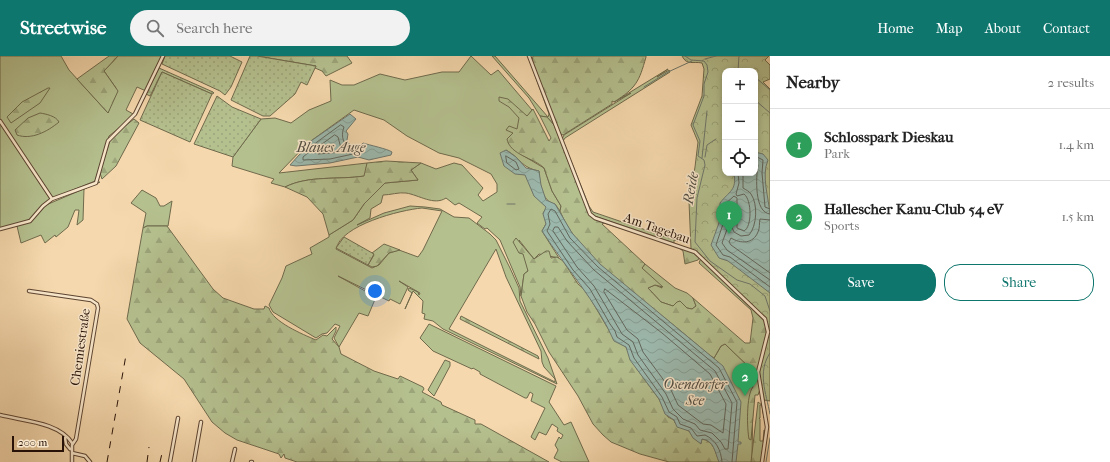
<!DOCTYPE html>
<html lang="en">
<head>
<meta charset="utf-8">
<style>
  :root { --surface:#fff; --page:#f2f2f2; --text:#222; --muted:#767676; --line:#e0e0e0; --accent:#0f766e }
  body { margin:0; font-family:"IM FELL French Canon",serif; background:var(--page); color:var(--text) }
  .controls { position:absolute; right:12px; top:12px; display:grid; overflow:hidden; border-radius:8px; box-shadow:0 2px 6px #0003 }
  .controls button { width:36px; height:36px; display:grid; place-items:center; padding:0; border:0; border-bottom:1px solid var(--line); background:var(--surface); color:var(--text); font:20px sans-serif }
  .scale { position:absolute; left:12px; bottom:10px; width:52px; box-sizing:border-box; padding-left:4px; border:2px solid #291308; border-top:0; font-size:11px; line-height:14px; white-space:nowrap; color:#291308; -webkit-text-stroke:3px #f8e6ca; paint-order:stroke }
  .you { position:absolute; left:375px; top:235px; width:14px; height:14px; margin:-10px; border:3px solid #fff; border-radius:50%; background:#1a73e8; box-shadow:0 0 0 6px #1a73e833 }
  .badge { display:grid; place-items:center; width:26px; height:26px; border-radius:50%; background:var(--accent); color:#fff; font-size:13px; font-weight:700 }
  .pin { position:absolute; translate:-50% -33px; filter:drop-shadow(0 1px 2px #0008) }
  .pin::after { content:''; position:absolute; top:21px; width:14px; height:12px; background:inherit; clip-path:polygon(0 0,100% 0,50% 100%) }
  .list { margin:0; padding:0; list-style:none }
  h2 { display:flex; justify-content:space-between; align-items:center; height:52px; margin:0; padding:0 16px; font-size:17px }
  h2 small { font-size:13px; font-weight:400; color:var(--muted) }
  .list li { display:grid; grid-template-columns:26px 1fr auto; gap:12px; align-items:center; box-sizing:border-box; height:72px; padding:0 16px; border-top:1px solid var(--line) }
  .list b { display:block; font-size:15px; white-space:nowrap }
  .list p { margin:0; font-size:13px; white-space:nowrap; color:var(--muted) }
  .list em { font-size:13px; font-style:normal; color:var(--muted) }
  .actions { display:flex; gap:8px; padding:12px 16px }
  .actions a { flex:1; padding:9px 0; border:1px solid var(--accent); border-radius:16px; text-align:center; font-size:14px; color:var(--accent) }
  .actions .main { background:var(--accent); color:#fff }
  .icon { flex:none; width:22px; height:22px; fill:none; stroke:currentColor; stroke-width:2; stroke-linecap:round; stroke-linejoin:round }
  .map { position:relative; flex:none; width:770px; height:406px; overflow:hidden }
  header { display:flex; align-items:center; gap:24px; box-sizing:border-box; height:56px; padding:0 20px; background:var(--accent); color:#fff }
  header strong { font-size:19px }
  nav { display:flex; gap:22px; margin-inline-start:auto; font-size:14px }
  .search { width:280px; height:36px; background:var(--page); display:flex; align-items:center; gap:10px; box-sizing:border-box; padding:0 14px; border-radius:22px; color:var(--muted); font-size:15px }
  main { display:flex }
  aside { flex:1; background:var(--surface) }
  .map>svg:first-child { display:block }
  .grass { fill:#b5c08f; stroke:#6f6a4c; fill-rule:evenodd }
  .forest { fill:url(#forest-firs); stroke:#6f6a4c }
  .park { fill:url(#park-crowns); stroke:#6f6a4c; fill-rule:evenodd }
  .garden { fill:url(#garden-dots); stroke:#6f6a4c }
  .water { fill:url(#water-waves); stroke:#6e776c }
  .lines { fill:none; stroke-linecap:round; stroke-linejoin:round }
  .shore { stroke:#62665b; stroke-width:1 }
  .stream { stroke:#6e776c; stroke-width:1 }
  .minor-casing { stroke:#5c4431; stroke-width:4.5 }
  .minor { stroke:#f8e6ca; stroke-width:2.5 }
  .rail { stroke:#291308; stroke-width:1; stroke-dasharray:7 7; stroke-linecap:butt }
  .labels { text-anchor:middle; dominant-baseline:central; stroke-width:3; stroke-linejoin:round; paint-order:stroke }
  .street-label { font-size:13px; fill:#291308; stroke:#f8e6ca }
  .water-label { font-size:14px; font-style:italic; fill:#514d42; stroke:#f8e6ca }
</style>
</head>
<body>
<header>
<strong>Streetwise</strong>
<div class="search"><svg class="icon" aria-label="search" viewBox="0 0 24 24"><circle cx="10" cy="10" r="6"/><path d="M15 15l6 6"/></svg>Search here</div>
<nav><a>Home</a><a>Map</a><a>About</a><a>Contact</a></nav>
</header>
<main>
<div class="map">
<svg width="770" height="406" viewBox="0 0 770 406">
  <defs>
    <pattern id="forest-firs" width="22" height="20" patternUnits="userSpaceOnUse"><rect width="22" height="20" fill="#b5c08f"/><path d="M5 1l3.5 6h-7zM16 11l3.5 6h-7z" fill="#9ca47a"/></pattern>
    <pattern id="park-crowns" width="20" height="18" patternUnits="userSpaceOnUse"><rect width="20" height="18" fill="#b5c08f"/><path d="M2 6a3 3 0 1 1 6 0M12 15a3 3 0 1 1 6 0" fill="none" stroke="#9ca47a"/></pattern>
    <pattern id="garden-dots" width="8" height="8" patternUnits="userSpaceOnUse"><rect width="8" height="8" fill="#b5c08f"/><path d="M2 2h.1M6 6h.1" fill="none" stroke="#9ca47a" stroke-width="1.8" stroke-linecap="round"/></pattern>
    <pattern id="water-waves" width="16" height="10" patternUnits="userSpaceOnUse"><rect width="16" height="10" fill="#9cb9ae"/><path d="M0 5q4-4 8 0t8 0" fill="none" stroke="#869e94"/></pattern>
  </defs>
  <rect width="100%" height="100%" fill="#f5d8ad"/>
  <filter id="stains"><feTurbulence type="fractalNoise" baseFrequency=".005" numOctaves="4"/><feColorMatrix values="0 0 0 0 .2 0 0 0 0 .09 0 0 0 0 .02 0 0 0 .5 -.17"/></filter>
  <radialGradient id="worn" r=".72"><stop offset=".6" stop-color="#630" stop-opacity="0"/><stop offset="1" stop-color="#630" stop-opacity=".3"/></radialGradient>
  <!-- grass -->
  <path class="grass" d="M0 0H61L69 14 108 57 116 32 104 15 118 0H162L146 35 137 31 126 54 135 59 109 80 95 125 53 142 0 64Z
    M471 0 491 19 498 14 532 54 508 87 522 99 544 112 552 135 561 150 560 155 555 148C541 145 540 127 539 115 520 111 522 103 506 94L513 116 527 119 533 137 547 152 543 157 547 166 542 175 559 202 539 198 534 203 519 184C521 191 528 210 528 215L524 218 521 240 520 231 500 184 487 172 485 173 477 167 482 161 459 147 455 149 446 142C434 150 419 139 406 137 399 136 390 139 383 139L381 147 371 153 370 162 357 169 384 157 399 153 410 150 425 151 440 153 454 161 469 162 490 178 496 184 510 212 519 232 520 245 548 302 557 328 443 273 433 265 424 263 425 258 422 257 423 245 413 235 405 253 412 237 408 234 409 232 418 236 419 239 420 237 399 225 408 231 400 248 390 243 389 245 338 220 376 241 368 260 359 257 339 291 334 282 340 270 335 268 327 277 322 278 316 282 273 256 269 249 282 222 286 210 312 198 310 192 329 181V179L353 164 364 148 385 127 418 124 411 114 421 107 436 113 454 107 462 109 483 132 478 139 483 145 497 136V128L491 118 459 102 439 97 407 80 384 64 354 54 308 87 279 117 367 107 365 120C338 124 309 119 285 131L271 127 274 123 232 110 233 101 261 63 275 62 291 67 309 54 331 45 330 24 342 29H354L380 18 405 24 442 16H459ZM422 152 442 155 423 194 418 201 399 194 389 197 379 209 372 212 336 193C341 169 400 154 422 152ZM496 193 506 221 541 295 542 306 544 311 555 323V326L449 273Z
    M492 0H495L548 61 549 58 528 0 554 69 547 61 540 60 529 42Z
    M668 13 657 21 669 14 670 16 565 82 563 85 589 150 593 156 678 185 674 184V187L594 160 590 156 562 83 564 79 631 37 614 46Z
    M0 67 50 143 30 164 0 173Z
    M100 126 84 133 83 164 77 169 79 154H75L68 171 56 181 55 179 45 187 41 179 21 187 17 170 30 165 46 149Z
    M142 134 156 142 160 150H164L172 145 168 170H147L143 172 146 157 131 147Z
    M645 208 675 232 687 237 693 242 696 250 692 253 687 252 680 245 673 250 661 246 648 232 655 229 662 232 642 212Z
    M429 268 556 330 549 346 564 369 571 366 589 406H562L554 402 558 394 555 389 559 381 561 383 563 379 557 375 558 372 552 368 546 379 539 376 535 384 531 381 545 352 531 345 533 338 530 336 527 342H525L480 318V316L473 312 472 313 433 295 420 282Z
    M725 288 748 310 753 328 752 406H728L714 302 721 290Z
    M445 304 450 306V310L434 340 428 334Z"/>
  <!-- forest -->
  <path class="forest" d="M109 0H118L104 15 118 35 108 57 77 23Z
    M257 0H347L352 7 326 20 322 15 315 12 316 10Z
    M533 0H646V1C639 26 636 32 614 46L612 45V48L563 79 559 77 532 4Z
    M159 12 213 36 214 37 212 38 162 16 150 40 146 38Z
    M48 32H50L40 47 11 67 7 61 22 46Z
    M499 41 508 43 527 60 533 53 549 85 551 82 540 60 547 61 554 69 589 158 639 177 638 178 604 167 602 168 645 208 642 212 663 231 655 229 648 232 661 246 673 250 677 246 680 245 687 252 692 253 696 250 693 242 745 287H750L753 262 751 254 699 207 701 202 764 264 767 275 758 315 751 313 725 288 721 290 714 302 708 298C688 281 668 264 647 248 616 222 576 194 560 155L561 150 552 135 544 112C534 102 510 99 507 83L513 77 506 74 509 70 517 73 519 62 509 51 499 45Z
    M40 57C46 58 56 60 59 66 47 76 31 84 17 79L15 74 28 62Z
    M134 63 139 67 116 110 102 123 100 117 110 84 116 77Z
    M386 105 421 107 411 114 418 124 385 127 364 148 353 164 329 179 323 158 307 141 285 131C309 119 338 124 364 120L367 107Z
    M147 170H167L213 233 223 242 254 253H264L265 250 269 252C273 266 302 278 316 284L323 279 327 280 336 271V275L332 283 339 291 341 298 374 315 398 323 400 320 423 331 424 333 422 336 441 346 442 349 475 364V368H481L549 406H297L285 402 284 398 281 402 279 398 237 384 225 377 212 366 184 323 140 287 127 263 143 172Z
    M516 182 534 203 546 195H549L551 202 557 201 563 205 578 228 586 235 607 271 612 277 613 283 626 291 637 313 659 343 668 361 674 364 675 367 689 375 696 384 701 387V383C714 384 716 397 719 406H669L640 398 611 386 603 379 593 368 578 340 549 296 535 268 527 256 521 240 524 218 528 215 523 198 519 197 513 186Z
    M384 188 400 194 389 197 377 210 372 211 368 209 374 199 372 197Z
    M675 189 691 195 699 202 698 204 685 208 683 195Z
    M461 260 538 300 539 303 460 263Z
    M745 310 757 317 760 333 758 339H755L751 384 749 383C747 373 746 339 753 331Z
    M758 346 762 349 764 362 762 349H760V362H759L760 363V385H763L764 374 766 375 761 406H751Z"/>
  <!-- park -->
  <path class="park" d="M682 0H769L765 4 770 9V23L763 26 770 33V345L764 344 759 316 769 276 766 265 763 259 698 197 691 193 689 146 695 111 698 86 691 69 702 40 704 13 702 7C693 5 687 10 682 0ZM725 15H755V117H725Z"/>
  <!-- garden -->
  <path class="garden" d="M165 0H230L242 6 231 31 225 39 220 35 162 8Z
    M250 0H257L316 10 307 29 301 26 295 38 270 60H263L231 44Z
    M162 16 212 38 190 86 140 64Z
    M217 40 232 51 261 63 233 101 194 88Z
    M344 181 374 198 368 209 336 192Z"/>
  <!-- water -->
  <path class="water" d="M350 58 356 63 346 75 348 78 347 84 350 89 361 92 360 90 363 87C369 89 388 93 392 96L391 99 369 104 358 101 330 107 296 110 290 109 299 99 312 89 308 87Z
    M506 94 516 101 526 112 539 115 541 129 546 144 555 148 572 177 600 208 723 310 741 346 738 386H741V388H738L736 406H719C715 397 714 384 702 383L701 388 693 382 689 375 677 371 674 364 665 358 659 343 630 304 626 291 614 285C597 246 566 212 542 175L546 168 543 158 546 151 534 140 525 119 515 118 504 110 500 97Z
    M755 96 763 98 768 104C761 120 769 142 770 159 770 185 770 211 770 237L728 205 719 202 711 189 720 164V147C729 135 737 135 734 117H755Z"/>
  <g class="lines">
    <!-- shore -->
    <path class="shore" d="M341 69 344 71C340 81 344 90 353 95V98L330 103 303 104V101L314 92 316 87Z
      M335 79 338 81 342 96 318 98 321 89Z
      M506 100 516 106 519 113 516 114 507 107Z
      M755 100 763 104 762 117 765 151 770 153
      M755 105 758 109C756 121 754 157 770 158
      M738 117 739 127 736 138 737 140 744 138C752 144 752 171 744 175L737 172V142L734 140 724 149V165L716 189 723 199 730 201 770 231
      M743 117V132C746 134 749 135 751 138 758 148 757 170 749 179L741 180 734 176 731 169 729 168 722 187 727 194 770 224
      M770 164 760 163C759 167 760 172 758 176 753 188 741 188 731 182L729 186 731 189 770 217
      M555 171H558L567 185 594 214 715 315 732 347 728 393H725L721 386 712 377 700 374 695 368 683 363 673 353 666 338 638 299 633 286 622 278 594 230 577 211 553 175Z
      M605 233 662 277 710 318 726 348 723 377 711 369 703 368 678 349 671 334 643 296 638 283 627 274 604 236Z
      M722 406C721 394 716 384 705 379L697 380 691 372 680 368 677 361 669 356 662 341 634 302 629 289 617 281 615 275 610 268 590 233 573 214 547 175 550 168 548 158 551 153 555 155 570 182 598 211 719 312 737 346 732 406"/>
    <!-- stream -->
    <path class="stream" d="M685 0 691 4 704 5 707 9 708 16 704 28V40L693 69 700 85 698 100 704 104 705 109 697 142 695 186 710 205 737 224 750 228 765 240 770 255
      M705 3 716 0
      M738 15 739 0
      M755 21 770 34
      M644 31 668 16 692 5
      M755 44 770 57
      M705 101 707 89 716 83
      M702 102 707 55
      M507 148H515
      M770 297C757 316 766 337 770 358
      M766 406 770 382"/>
    <!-- minor casing -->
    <g class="minor-casing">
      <path id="minor" d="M529 0 590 158 595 162 695 196 765 263 768 276 758 316 767 371 762 406
        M0 65 52 143
        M52 143 96 127 108 85 135 58 163 0
        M0 173 30 165 43 150 52 143
        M29 235 91 244 97 248 98 252 76 383 72 389V406
        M0 359C23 365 59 366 72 387
        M65 382 66 388 70 393
        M72 397 85 400 90 406
        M170 406 178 362
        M194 406 201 366
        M232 406 235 393
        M251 406H252"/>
    </g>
    <!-- minor -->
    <use href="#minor" class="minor"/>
    <!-- rail -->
    <path class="rail" d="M107 406 126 299
      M147 406 149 391
      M160 406 163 393"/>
  </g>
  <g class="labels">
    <!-- street labels -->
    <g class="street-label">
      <text transform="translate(657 172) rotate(19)">Am Tagebau</text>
      <text transform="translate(80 291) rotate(-82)">Chemiestraße</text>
    </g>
    <!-- water labels -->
    <g class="water-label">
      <text x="331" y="91">Blaues Auge</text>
      <text transform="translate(691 132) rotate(-80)">Reide</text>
      <text x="695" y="328">Osendorfer<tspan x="695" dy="16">See</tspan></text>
    </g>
  </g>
  <rect width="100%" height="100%" filter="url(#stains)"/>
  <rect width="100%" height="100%" fill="url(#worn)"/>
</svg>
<div class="controls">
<button>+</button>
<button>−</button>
<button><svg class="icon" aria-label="locate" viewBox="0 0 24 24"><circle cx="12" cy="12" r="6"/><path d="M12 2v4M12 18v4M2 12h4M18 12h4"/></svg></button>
</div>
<div class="scale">200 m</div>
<div class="you"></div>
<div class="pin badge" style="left:729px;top:178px;background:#2e9e5b">1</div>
<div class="pin badge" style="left:745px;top:340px;background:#2e9e5b">2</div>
</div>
<aside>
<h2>Nearby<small>2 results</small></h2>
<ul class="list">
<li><span class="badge" style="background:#2e9e5b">1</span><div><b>Schlosspark Dieskau</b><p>Park</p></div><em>1.4 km</em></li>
<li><span class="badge" style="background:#2e9e5b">2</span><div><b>Hallescher Kanu-Club 54 eV</b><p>Sports</p></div><em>1.5 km</em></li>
</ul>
<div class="actions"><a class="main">Save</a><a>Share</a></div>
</aside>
</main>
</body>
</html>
